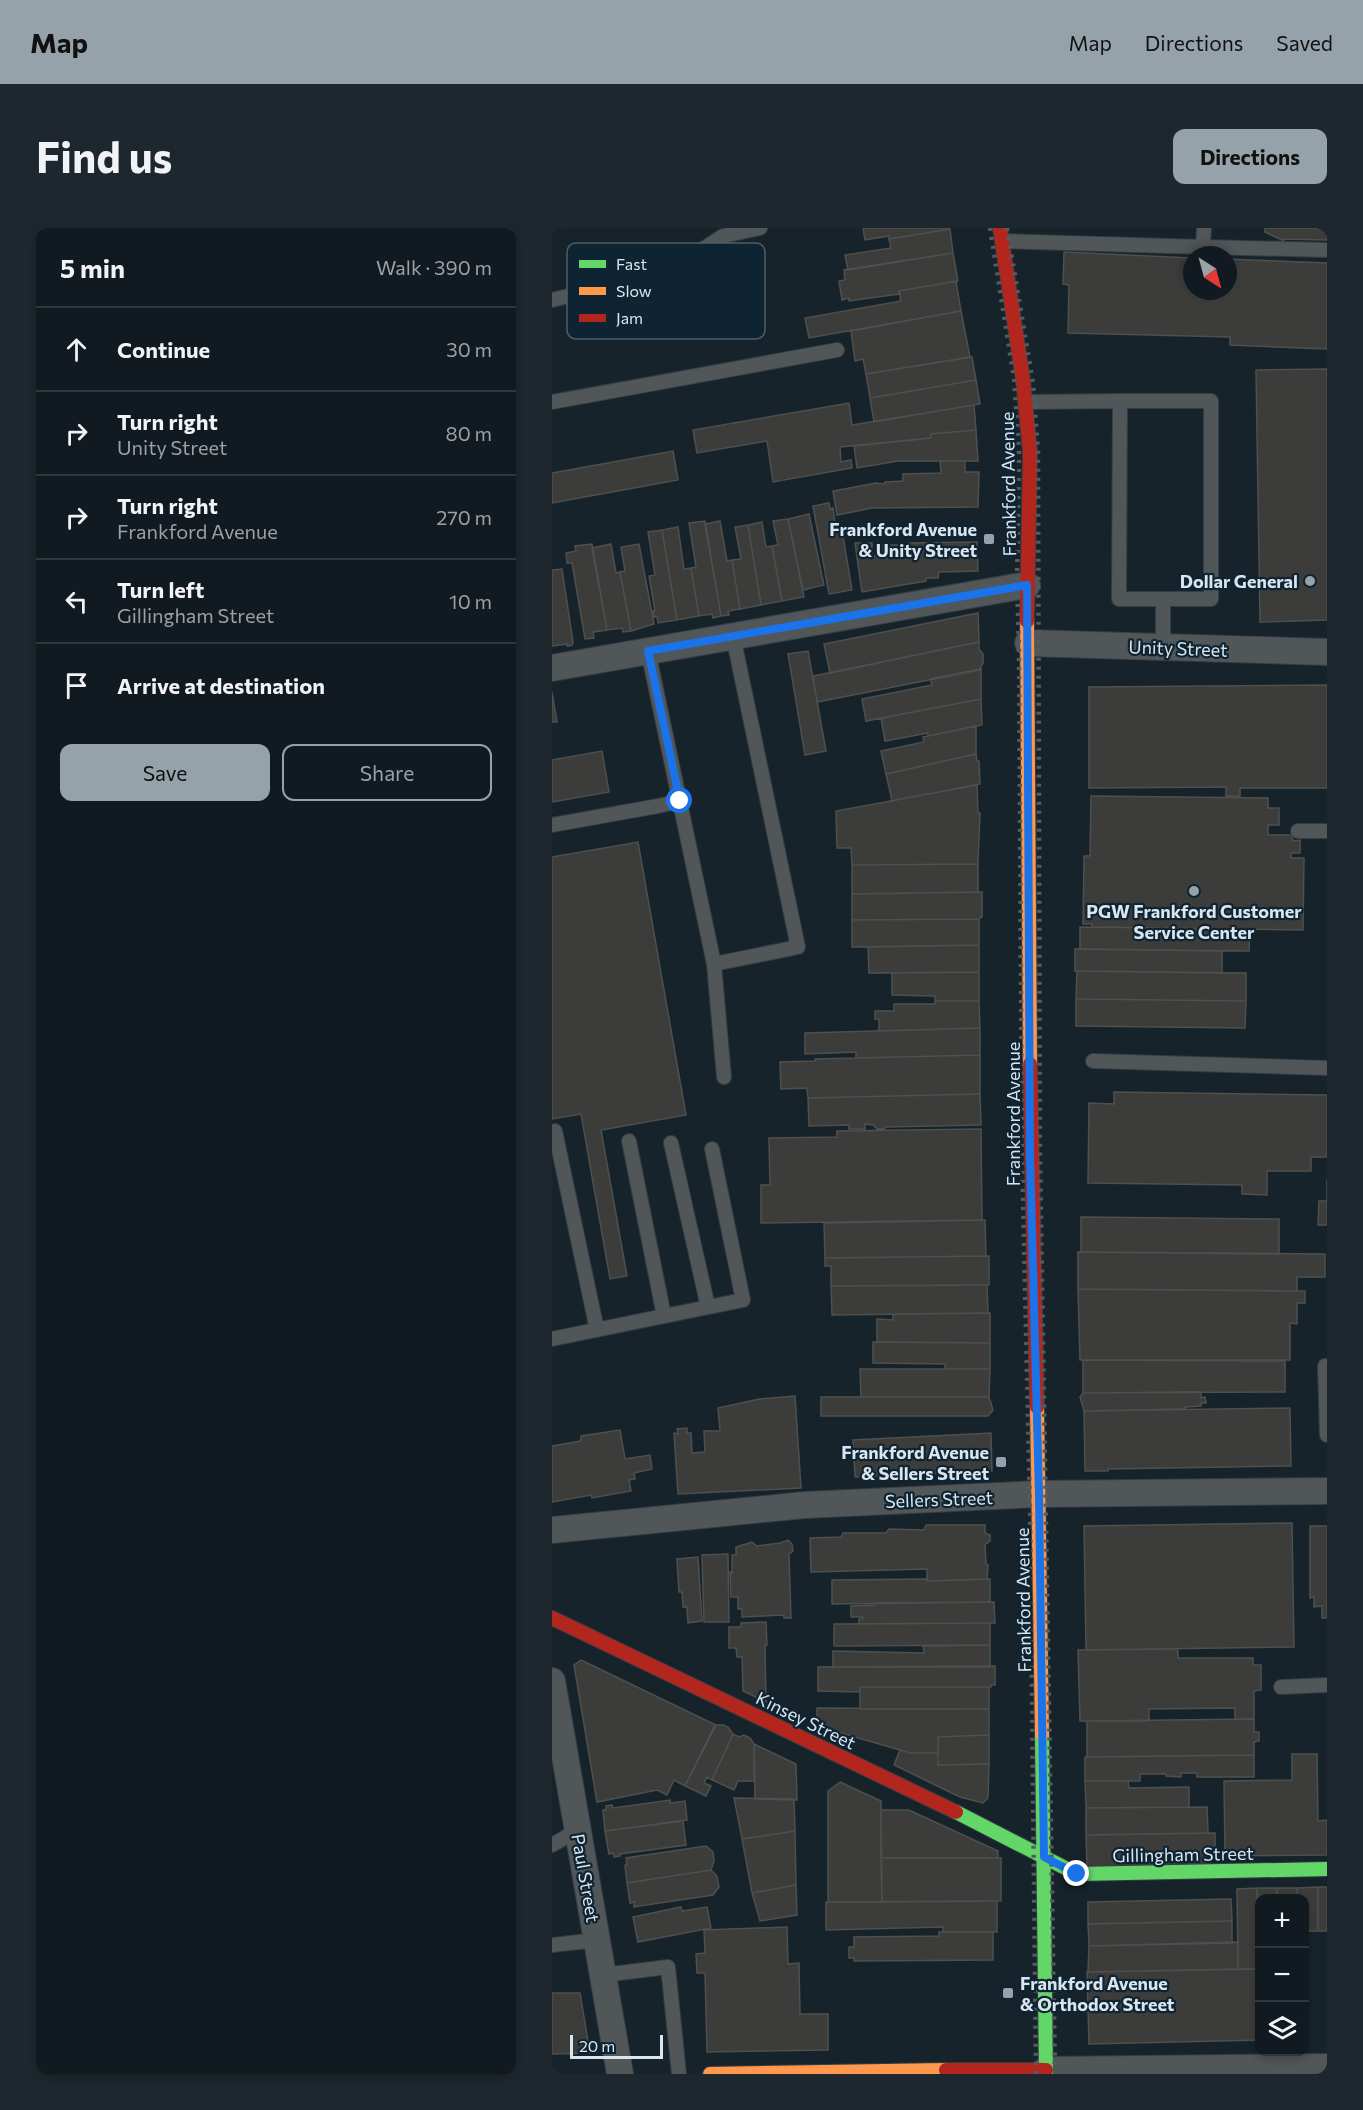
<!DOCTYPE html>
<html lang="en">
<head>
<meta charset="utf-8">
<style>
  :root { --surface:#111a20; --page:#1e272d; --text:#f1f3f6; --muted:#9ca1a5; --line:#30383e; --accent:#95a2aa }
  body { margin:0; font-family:Commissioner,sans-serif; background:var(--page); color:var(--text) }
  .controls { position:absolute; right:18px; bottom:18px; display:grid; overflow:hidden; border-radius:12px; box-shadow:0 3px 9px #0003 }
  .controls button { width:54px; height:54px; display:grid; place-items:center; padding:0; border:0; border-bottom:2px solid var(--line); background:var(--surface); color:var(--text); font:30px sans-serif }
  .compass { position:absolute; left:631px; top:18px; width:54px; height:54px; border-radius:50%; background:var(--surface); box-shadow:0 3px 9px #0003; rotate:144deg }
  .scale { position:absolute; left:18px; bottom:15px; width:93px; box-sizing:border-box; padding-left:6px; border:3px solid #d9e6ef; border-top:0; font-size:16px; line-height:21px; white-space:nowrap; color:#d9e6ef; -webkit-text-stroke:4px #0f2432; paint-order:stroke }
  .stop { position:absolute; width:18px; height:18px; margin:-14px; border:4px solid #1a73e8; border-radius:50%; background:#fff }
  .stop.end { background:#1a73e8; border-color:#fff; box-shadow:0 2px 6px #0008 }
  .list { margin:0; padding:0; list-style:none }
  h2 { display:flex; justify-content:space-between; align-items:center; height:78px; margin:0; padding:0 24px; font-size:26px }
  h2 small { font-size:20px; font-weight:400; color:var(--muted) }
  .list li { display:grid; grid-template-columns:39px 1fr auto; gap:18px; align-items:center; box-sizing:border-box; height:84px; padding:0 24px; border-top:2px solid var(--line) }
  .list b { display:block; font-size:22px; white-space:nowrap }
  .list p { margin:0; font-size:20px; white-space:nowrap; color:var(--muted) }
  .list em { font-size:20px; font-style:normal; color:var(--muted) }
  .actions { display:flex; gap:12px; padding:18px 24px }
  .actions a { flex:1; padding:14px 0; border:2px solid var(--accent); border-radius:12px; text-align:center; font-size:21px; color:var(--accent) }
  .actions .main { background:var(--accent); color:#111 }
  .icon { flex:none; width:33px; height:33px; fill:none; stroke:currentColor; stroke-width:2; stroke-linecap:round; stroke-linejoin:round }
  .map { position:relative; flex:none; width:775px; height:1846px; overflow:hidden; border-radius:12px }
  header { display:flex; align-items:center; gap:36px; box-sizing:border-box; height:84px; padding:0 30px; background:var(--accent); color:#111 }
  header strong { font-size:28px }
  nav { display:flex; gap:33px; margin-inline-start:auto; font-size:21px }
  .intro { display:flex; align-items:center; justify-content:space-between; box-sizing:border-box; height:144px; padding:0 36px }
  h1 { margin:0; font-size:42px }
  .button { padding:15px 27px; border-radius:12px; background:var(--accent); color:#111; font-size:21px; font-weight:700 }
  main { display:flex; gap:36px; padding:0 36px }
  aside { flex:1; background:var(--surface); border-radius:12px; box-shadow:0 3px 9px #0003 }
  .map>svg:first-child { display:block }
  .building { fill:#3c3d3a; stroke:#4e504f; stroke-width:1.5 }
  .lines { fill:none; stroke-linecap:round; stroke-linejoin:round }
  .lane-casing { stroke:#343d44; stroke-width:16 }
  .street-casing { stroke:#343d44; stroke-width:28 }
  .fast-casing { stroke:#343d44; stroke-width:16 }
  .slow-casing { stroke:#343d44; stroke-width:16 }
  .jam-casing { stroke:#343d44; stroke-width:16 }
  .lane { stroke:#515659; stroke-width:14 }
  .street { stroke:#515659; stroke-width:26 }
  .fast { stroke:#63d668; stroke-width:14 }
  .slow { stroke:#ff974d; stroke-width:14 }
  .jam { stroke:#b3261e; stroke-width:14 }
  .rail { stroke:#555c60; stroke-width:4.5; stroke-dasharray:3 6; stroke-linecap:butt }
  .route { stroke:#1a73e8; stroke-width:8 }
  .poi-dot { fill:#95a2aa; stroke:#0f2432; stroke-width:2 }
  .labels { text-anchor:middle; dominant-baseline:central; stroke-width:4.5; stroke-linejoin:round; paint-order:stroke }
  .street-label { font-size:18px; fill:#d9e6ef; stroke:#0f2432 }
  .poi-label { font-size:18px; font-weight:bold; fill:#d9e6ef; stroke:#0f2432; text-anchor:end }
  .key { fill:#0f2432; stroke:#4c5e6b; stroke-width:1.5 }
  .key-label { font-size:16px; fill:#d9e6ef }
</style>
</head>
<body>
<header>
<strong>Map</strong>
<nav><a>Map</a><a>Directions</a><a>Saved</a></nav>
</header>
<div class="intro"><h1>Find us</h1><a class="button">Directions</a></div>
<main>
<aside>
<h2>5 min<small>Walk · 390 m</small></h2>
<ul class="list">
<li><svg class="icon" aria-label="ahead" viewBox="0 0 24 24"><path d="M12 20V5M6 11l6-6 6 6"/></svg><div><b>Continue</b></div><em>30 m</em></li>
<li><svg class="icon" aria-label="right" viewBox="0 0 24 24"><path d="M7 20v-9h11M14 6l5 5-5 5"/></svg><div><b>Turn right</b><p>Unity Street</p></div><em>80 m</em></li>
<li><svg class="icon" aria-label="right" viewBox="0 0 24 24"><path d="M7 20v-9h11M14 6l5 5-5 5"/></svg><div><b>Turn right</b><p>Frankford Avenue</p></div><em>270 m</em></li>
<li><svg class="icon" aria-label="left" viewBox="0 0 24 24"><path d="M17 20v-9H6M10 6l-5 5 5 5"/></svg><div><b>Turn left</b><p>Gillingham Street</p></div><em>10 m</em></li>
<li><svg class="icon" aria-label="arrive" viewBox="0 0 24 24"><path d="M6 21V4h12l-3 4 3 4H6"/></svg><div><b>Arrive at destination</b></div></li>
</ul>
<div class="actions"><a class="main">Save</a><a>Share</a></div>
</aside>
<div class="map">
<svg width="775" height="1846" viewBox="0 0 775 1846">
  <rect width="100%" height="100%" fill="#17232a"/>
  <!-- building -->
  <path class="building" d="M311 0H398V1L337 11V8L313 12Z
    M713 0H775V12L732 11V13L713 4Z
    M398 1 401 25 296 42 293 27 339 20 337 11Z
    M512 24 640 30V63H676V31L775 35V121L678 117V109L516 105 517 57 511 56Z
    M401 25 406 53 347 63V66L297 73V70L290 72 287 53 293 52 292 42Z
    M404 53 409 83 257 110 253 90 349 73 347 63Z
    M409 83 418 129 314 146 311 131 303 133 299 103Z
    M420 129 424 152 318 170 314 146Z
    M775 141V392L708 394 704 142Z
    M424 152 428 176 322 194 318 170Z
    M297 175 300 197 422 177 424 202 379 206V210L288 219 289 234 299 232 300 240 221 254 215 213 145 225 141 202Z
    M424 202 426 233H346L305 240 302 218 379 210V206Z
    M121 223 126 252 0 275V245Z
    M388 233H413V244H427L426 279 320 280 285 287 281 263 324 255 333 256V254L351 253V246L389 245Z
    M277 275 278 281 281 280 284 303 290 302 300 362 277 366 261 278Z
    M257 286 272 357 251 362 236 291Z
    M236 291 252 369 230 373 220 318 226 317 221 293Z
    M153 293 169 388 161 390 160 386 147 388 139 340 144 339 137 295Z
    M168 293 175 333 180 332 188 381 176 383 177 387 169 388 153 296Z
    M210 294 214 319 220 318 230 373 209 377 196 297Z
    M196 297 209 377 188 381 180 332 189 331 183 299Z
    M126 299 132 341 139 340 147 388 125 392 110 302Z
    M110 302 125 392 106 395 105 388 102 389 101 383H103L97 348 103 347 96 304Z
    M425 314 426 343 387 344 386 350H374V353L310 364 303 315H320V328H329V317H349L348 322H358L357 315Z
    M40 316 55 402 41 404 42 410 33 411 20 335H15L14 325 24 323 23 318Z
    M59 316 64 345 68 344 79 403 71 404 70 400 55 402 40 320Z
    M87 316 102 396 79 403 68 344 73 343 69 319Z
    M10 341 21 414 20 417 15 418V416L0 418V342Z
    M426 385 427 414 278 445 272 416Z
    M427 414V421L431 426V435L427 442 265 474 261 448Z
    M256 423 274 523 253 527 236 426Z
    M429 441V471L314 493 310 471 380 457 378 451Z
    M775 457V560H688V568H674V559L537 560V459Z
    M0 464 5 494H0Z
    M429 471 430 497 376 508V505L333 513 329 490Z
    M424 498V526L334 546 329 523 372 514 371 509Z
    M50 523 57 564 0 574V532Z
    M424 526 425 533H427L428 556 340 573 334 546Z
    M425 557 426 585H428L426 636 300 637 299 620H285L284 583Z
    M539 568 716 570V580H727V597H716V607H740L741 613 748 612V625H739V630H752L751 702 540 699V696H531L532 628H538Z
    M86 614 134 887 49 902 75 1048 58 1051 29 886 0 891V629Z
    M426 636V664L300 666V637Z
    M430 664V689L427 691 300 692V666Z
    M427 691V717L300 719V692Z
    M528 699 698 701 697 723 528 721Z
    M427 717V744L317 745 316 719Z
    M523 721 670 723V745L523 743Z
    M525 743 694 745V773L524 771Z
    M427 744V773H383V768L340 767V745Z
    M524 771 694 773 693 800 524 798Z
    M383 773H427L428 800 327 803V791H323V783H342V776H383Z
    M428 800V827L304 830V824L253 826V805Z
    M428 827V866L256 870 255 860 229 861 228 834 263 833V831Z
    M562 864 775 867V929H759V943H715V967L690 966V957L536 955 537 875 562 876Z
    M428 866 429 897 334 899 332 901H325L321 897 313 896V901H297V897L257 898 256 870Z
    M429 901 430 992 209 995V957H218L217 910 285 909V903Z
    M775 952V997H766L767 973H775Z
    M529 989 727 991V1026L529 1024Z
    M433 992 434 1028 273 1030 272 995Z
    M526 1024 773 1026V1049H745V1063L526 1061Z
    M437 1028V1057L279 1058V1038H273V1030Z
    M435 1057 436 1085 280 1087 279 1058Z
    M526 1061 753 1063V1075H745V1096L738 1095V1132H528Z
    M438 1085V1115L325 1114V1091L341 1092V1086Z
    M321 1114 438 1115V1141H393V1136L321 1135Z
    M531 1132 733 1133V1164L531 1165Z
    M308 1141H438L437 1169H309Z
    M649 1164V1170L653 1169 654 1175H649V1178L633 1179V1181L532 1183 528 1169 531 1165Z
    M243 1168 249 1260 126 1266 122 1205 126 1206 125 1201 135 1200V1205H139L140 1225 153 1224 152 1203H168L166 1180 207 1171Z
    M269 1169H437L441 1182 436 1188H269Z
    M738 1180 739 1238 556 1241V1243H533L532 1183Z
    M68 1202 73 1231 98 1227 100 1241 82 1245 83 1251 77 1252 79 1263 40 1270 39 1267 0 1274V1218L29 1213V1208Z
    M439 1205 440 1243 303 1249 301 1212Z
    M740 1295 742 1419 534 1422 532 1298Z
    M374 1297H433V1305L438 1307V1313L433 1317 434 1336 436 1337 435 1351 375 1353V1341L259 1344 258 1310 289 1309 291 1305H334L337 1301 372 1302Z
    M758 1298H775V1390H770V1378L762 1379V1369L758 1370Z
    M236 1312 240 1316 241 1323 237 1326 239 1390H232V1387L190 1389V1381H186V1369H179L178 1344 180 1345V1327H184V1319L200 1314 205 1318 228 1315Z
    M176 1326 177 1394H152L150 1327Z
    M146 1329 150 1393 136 1395 135 1379H131L130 1364H127L125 1331Z
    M375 1351V1353L438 1351V1374L280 1376V1352Z
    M442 1374 443 1395 307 1396V1391H311V1389H299V1378L323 1377V1375Z
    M214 1394 215 1417H213L214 1474 191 1463 190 1429H185L184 1420H177V1399H189V1395Z
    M438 1395V1417L282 1418V1396Z
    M438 1417V1439H281V1423L372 1425 371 1418Z
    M626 1421V1430H701V1437H709V1462L702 1463V1491H683V1480L597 1481V1493H528L526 1422Z
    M29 1432 164 1497 133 1558 122 1552 115 1567 105 1562 45 1574 22 1437Z
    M443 1438V1457H439V1459H308V1464L266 1463V1439Z
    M308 1459H437V1481H308Z
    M265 1480 437 1481V1507L386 1509V1525H358L265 1498Z
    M702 1491V1504H707V1513L702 1514V1527L535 1529V1493Z
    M163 1497H171L176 1499 181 1506 160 1552 155 1549 152 1555 159 1558 154 1568 133 1558Z
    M181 1506 187 1509 192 1507 198 1510 202 1516V1553H186L182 1562 160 1552Z
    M437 1507V1536L386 1537V1509Z
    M202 1516 244 1536 245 1572 203 1571Z
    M348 1522 358 1525H386V1537L437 1536 436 1570 431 1575 408 1569 342 1537Z
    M740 1526H765L766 1593 775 1592V1627L673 1628 672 1553 740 1552Z
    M702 1527V1549H645V1545H629V1549L614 1548V1546H588V1553H533V1529Z
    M533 1553H576L577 1560 637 1559V1579L534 1580Z
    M288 1554 329 1573 330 1674H276V1563Z
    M182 1570 242 1571 243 1603 190 1611Z
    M118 1572V1575L133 1573 135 1592 53 1603 51 1582H54V1578L60 1577 61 1580Z
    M655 1579 656 1605 534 1607V1580Z
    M329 1582H357L446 1623V1630H329Z
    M131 1593 134 1617 68 1626V1628L62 1629 61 1625 57 1626 53 1603Z
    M243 1603 244 1657 200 1665 190 1611Z
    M663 1605V1620H658V1637L535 1639 534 1607Z
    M154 1618 161 1624 162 1633 159 1642 75 1655 73 1637H75L74 1630Z
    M329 1630H449V1673L330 1674Z
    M159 1642 165 1648 167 1659 161 1667 82 1679V1674L78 1675 75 1655Z
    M244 1657 245 1687 208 1693 200 1665Z
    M766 1659V1703H752V1670H745V1660Z
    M766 1659H775V1703H766Z
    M705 1660 706 1741H686L685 1661Z
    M705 1660H725V1670H708V1703Z
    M725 1660H745V1670H725Z
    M679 1671 680 1693 536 1696V1674Z
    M445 1673V1704H391V1699L274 1702V1674Z
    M129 1679 130 1683 155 1679 159 1700 86 1714 81 1689Z
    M680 1693V1715L537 1718 536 1696Z
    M235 1699 236 1736 247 1735 248 1786H276V1822L155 1824 153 1745H145L144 1726 153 1725 152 1702Z
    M387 1704H441V1732L302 1733V1730H297V1719H302V1709L387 1708Z
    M686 1714V1741L536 1744 537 1718Z
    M752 1740H756V1810H752Z
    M706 1741 708 1812 537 1816 535 1744Z
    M0 1765H28L38 1825 0 1826Z"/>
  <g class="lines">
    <!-- lane casing -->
    <g class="lane-casing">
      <path id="lane" d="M652 0 651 19 775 22
        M451 13 651 19
        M0 72 116 44 171 8 208 0
        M0 174 285 122
        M474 174 568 173
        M611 419V371H567L568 173H659V371H611
        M96 423 162 736 246 719 181 408
        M0 597 106 578 128 573
        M746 603H775
        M162 736 172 849
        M541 833 775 840
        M3 903 45 1102
        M77 913 112 1088
        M119 915 156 1079
        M0 1111 191 1072 160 921
        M773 1138 775 1207
        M729 1459 775 1457
        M0 1617 26 1602
        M0 1717 45 1712
        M51 1747 116 1739 127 1846"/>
    </g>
    <!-- street casing -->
    <g class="street-casing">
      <path id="street" d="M476 415 775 424
        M0 440 475 357
        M0 1302 253 1277 487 1266 775 1263
        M0 1453 68 1846
        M494 1842 775 1839"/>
    </g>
    <!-- fast casing -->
    <g class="fast-casing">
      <path id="fast" d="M490 1506 494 1846
        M404 1584 525 1646 775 1641"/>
    </g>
    <!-- slow casing -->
    <g class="slow-casing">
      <path id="slow" d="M475 393 478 836
        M485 1179 490 1506
        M158 1846 394 1842"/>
    </g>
    <!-- jam casing -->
    <g class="jam-casing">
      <path id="jam" d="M448 0 471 152 478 224 475 393
        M478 836 485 1179
        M0 1390 404 1584
        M394 1842H494"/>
    </g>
    <!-- lane -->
    <use href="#lane" class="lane"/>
    <!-- street -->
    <use href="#street" class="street"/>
    <!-- fast -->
    <use href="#fast" class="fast"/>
    <!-- slow -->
    <use href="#slow" class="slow"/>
    <!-- jam -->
    <use href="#jam" class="jam"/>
    <!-- rail -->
    <path class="rail" d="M438 0 462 151 467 224 465 350 467 424 470 927 478 1281 484 1846
      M455 0 481 155 486 223 488 924 503 1846"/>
  </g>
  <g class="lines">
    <!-- route -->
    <path class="route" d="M128 573 96 423 475 357 478 926 487 1266 492 1629 525 1646"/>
  </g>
  <!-- markers -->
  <g class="poi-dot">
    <rect x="431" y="305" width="12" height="12" rx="3"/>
    <circle cx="758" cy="353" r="6"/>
    <circle cx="642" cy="663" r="6"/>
    <rect x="443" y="1228" width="12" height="12" rx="3"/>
    <rect x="450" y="1759" width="12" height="12" rx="3"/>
  </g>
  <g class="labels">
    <!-- street labels -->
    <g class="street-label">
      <text transform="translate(456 256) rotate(-91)">Frankford Avenue</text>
      <text transform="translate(626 420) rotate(2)">Unity Street</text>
      <text transform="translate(461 886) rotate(-90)">Frankford Avenue</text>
      <text transform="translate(387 1271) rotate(-2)">Sellers Street</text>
      <text transform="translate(471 1372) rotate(-91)">Frankford Avenue</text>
      <text transform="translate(254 1492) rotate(26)">Kinsey Street</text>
      <text transform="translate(631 1626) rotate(-1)">Gillingham Street</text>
      <text transform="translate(34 1650) rotate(80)">Paul Street</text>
    </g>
    <!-- poi labels -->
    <g class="poi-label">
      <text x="425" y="301">Frankford Avenue<tspan x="425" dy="21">&amp; Unity Street</tspan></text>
      <text x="746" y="353">Dollar General</text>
      <text x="642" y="683" text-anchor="middle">PGW Frankford Customer<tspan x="642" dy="21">Service Center</tspan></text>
      <text x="437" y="1224">Frankford Avenue<tspan x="437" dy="21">&amp; Sellers Street</tspan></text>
      <text x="468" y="1755" text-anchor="start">Frankford Avenue<tspan x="468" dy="21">&amp; Orthodox Street</tspan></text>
    </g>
  </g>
  <!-- legend -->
  <rect x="15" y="15" width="198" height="96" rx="9" class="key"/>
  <rect x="27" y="32" width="27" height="8" fill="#63d668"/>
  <rect x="27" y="59" width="27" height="8" fill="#ff974d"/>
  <rect x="27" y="86" width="27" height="8" fill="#b3261e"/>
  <g class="key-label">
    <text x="64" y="42">Fast</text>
    <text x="64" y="69">Slow</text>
    <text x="64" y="96">Jam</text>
  </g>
</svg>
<div class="controls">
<button>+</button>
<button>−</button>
<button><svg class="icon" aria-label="layers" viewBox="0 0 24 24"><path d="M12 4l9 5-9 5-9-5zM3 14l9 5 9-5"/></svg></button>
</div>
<svg class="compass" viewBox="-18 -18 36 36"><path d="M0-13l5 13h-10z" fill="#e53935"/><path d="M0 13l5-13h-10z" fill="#9ca1a5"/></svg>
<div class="scale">20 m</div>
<div class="stop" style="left:128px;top:573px"></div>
<div class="stop end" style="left:525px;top:1646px"></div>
</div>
</main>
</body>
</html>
